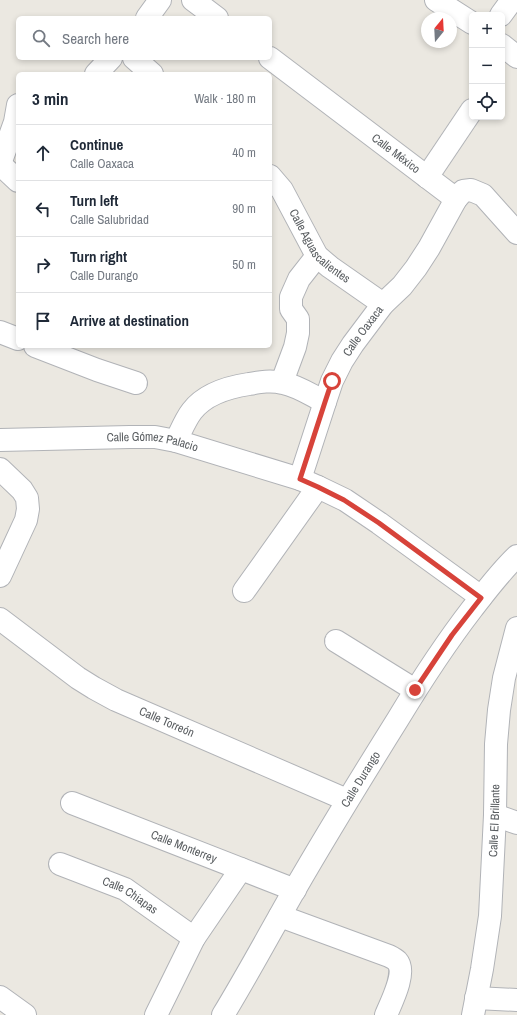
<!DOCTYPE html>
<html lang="en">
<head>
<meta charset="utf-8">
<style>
  :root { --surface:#fff; --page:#f6f6f7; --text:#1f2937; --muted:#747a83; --line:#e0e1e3 }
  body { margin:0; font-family:"Archivo Narrow",sans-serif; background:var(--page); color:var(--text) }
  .controls { position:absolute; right:12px; top:12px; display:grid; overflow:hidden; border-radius:6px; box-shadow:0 2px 6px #0003 }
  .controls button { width:36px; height:36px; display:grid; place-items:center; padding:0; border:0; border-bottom:1px solid var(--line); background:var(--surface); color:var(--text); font:20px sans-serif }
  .compass { position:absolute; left:421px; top:12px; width:36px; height:36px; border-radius:50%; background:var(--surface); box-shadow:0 2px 6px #0003; rotate:18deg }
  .stop { position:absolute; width:12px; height:12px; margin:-9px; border:3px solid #d7433a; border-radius:50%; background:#fff }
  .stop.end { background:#d7433a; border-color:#fff; box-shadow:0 1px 4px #0008 }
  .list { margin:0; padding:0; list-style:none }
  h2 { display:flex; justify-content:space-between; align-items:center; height:52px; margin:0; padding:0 16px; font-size:17px }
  h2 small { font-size:13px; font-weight:400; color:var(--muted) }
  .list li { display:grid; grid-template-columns:26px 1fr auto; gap:12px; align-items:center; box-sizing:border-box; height:56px; padding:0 16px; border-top:1px solid var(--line) }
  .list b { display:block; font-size:15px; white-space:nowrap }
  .list p { margin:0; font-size:13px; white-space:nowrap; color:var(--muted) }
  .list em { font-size:13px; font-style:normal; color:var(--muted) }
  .icon { flex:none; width:22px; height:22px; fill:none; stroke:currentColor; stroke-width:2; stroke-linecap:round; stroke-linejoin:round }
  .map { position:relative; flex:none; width:517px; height:1015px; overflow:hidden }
  .search { position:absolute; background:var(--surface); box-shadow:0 2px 6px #0003; left:16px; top:16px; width:256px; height:44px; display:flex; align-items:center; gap:10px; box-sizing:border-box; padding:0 14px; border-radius:6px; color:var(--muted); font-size:15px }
  .panel { position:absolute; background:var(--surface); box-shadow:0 2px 6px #0003; left:16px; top:72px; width:256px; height:276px; border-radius:6px }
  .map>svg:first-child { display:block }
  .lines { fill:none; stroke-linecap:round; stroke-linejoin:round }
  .minor-casing { stroke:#b1b3b7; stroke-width:24 }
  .minor { stroke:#fff; stroke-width:22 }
  .route { stroke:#d7433a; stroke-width:5 }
  .labels { text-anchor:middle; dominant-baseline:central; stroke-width:3; stroke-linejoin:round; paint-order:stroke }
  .street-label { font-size:12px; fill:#595d60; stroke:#fff }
</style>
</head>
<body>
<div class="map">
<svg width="517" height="1015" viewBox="0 0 517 1015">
  <rect width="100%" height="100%" fill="#ebe8e1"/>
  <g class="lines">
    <!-- minor casing -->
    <g class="minor-casing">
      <g id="minor">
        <path d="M193 0 217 18"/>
        <path d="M436 0 472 23"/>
        <path d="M501 15 512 0"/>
        <path d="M147 18 160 0"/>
        <path d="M502 45 517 57"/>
        <path d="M134 58 152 74"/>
        <path id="s1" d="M270 58 456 199"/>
        <path d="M96 74 111 58"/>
        <path d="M0 164 15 122 18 105"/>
        <path d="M0 164 18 181"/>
        <path id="s2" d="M270 176 282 190 317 256 330 267 383 304"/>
        <path d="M427 177 472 110"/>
        <path d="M0 332 18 339"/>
        <path d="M35 346 97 370 136 383"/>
        <path d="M282 382 295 347 298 333V319L291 309V297L299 279 317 256"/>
        <path id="s3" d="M0 440 130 437H155L176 441 300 479 318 487 345 500 379 523 481 597"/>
        <path d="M176 441C181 431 185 420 192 411 205 394 229 387 249 384 260 382 271 380 283 383 298 386 311 395 325 402"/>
        <path d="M0 469 22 490 27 498 28 509 26 520 0 576"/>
        <path id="s4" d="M300 479 325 402 332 381 342 361 353 344 383 304 402 286 416 268 429 248 456 199 463 191 471 190 483 195 517 233"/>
        <path d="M244 591 318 487"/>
        <path id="s5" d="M0 619 78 678 94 688 116 700 347 800"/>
        <path d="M336 641 415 690"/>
        <path id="s6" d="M72 803 295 890"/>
        <path d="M495 815 517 823"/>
        <path id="s7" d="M60 864 125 889 194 938"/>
        <path d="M280 916 389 956C391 957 395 959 397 961 407 972 391 1003 386 1015"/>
        <path d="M0 997 25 1015"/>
        <path d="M476 998 517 1000"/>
        <path d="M156 1015 194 938 241 869"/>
        <path id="s8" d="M223 1015C248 974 271 931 295 889 328 832 363 775 398 719 421 681 445 644 472 609 486 591 500 572 517 556"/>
        <path id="s9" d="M473 1015 482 969 490 916 495 815 496 744 499 710 504 678 517 628"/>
      </g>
    </g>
    <!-- minor -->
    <use href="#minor" class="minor"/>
  </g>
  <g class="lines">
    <!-- route -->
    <path class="route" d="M332 381 325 402 300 479 318 487 344 500 379 523 481 598 452 635 415 690"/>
  </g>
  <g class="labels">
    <!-- street labels -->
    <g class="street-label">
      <text stroke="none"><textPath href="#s1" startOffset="158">Calle México</textPath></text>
      <text stroke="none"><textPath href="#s2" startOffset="87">Calle Aguascalientes</textPath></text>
      <text stroke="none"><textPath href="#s4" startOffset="162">Calle Oaxaca</textPath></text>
      <text stroke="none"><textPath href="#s3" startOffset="153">Calle Gómez Palacio</textPath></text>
      <text stroke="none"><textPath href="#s5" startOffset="197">Calle Torreón</textPath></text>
      <text stroke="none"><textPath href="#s8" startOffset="273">Calle Durango</textPath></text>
      <text stroke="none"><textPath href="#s9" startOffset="196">Calle El Brillante</textPath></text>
      <text stroke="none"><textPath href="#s6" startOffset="120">Calle Monterrey</textPath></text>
      <text stroke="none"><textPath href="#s7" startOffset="77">Calle Chiapas</textPath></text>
    </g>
  </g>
</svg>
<div class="controls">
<button>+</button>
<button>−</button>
<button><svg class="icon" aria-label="locate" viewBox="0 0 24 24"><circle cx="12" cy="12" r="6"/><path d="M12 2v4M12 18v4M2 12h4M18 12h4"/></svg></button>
</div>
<svg class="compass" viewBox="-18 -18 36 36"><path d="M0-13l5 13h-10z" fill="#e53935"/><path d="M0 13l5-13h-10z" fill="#747a83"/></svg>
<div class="stop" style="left:332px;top:381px"></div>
<div class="stop end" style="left:415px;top:690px"></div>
<div class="search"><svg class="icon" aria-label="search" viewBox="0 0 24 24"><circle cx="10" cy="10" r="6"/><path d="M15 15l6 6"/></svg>Search here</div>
<section class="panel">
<h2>3 min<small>Walk · 180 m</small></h2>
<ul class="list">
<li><svg class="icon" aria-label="ahead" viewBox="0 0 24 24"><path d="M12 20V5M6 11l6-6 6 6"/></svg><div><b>Continue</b><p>Calle Oaxaca</p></div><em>40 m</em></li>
<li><svg class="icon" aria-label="left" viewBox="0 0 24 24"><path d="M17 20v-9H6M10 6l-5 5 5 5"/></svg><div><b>Turn left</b><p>Calle Salubridad</p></div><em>90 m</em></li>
<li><svg class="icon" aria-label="right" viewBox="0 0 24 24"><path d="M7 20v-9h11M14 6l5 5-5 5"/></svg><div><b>Turn right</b><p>Calle Durango</p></div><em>50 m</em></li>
<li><svg class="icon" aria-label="arrive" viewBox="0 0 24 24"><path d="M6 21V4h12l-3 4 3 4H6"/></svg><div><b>Arrive at destination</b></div></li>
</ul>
</section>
</div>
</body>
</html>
